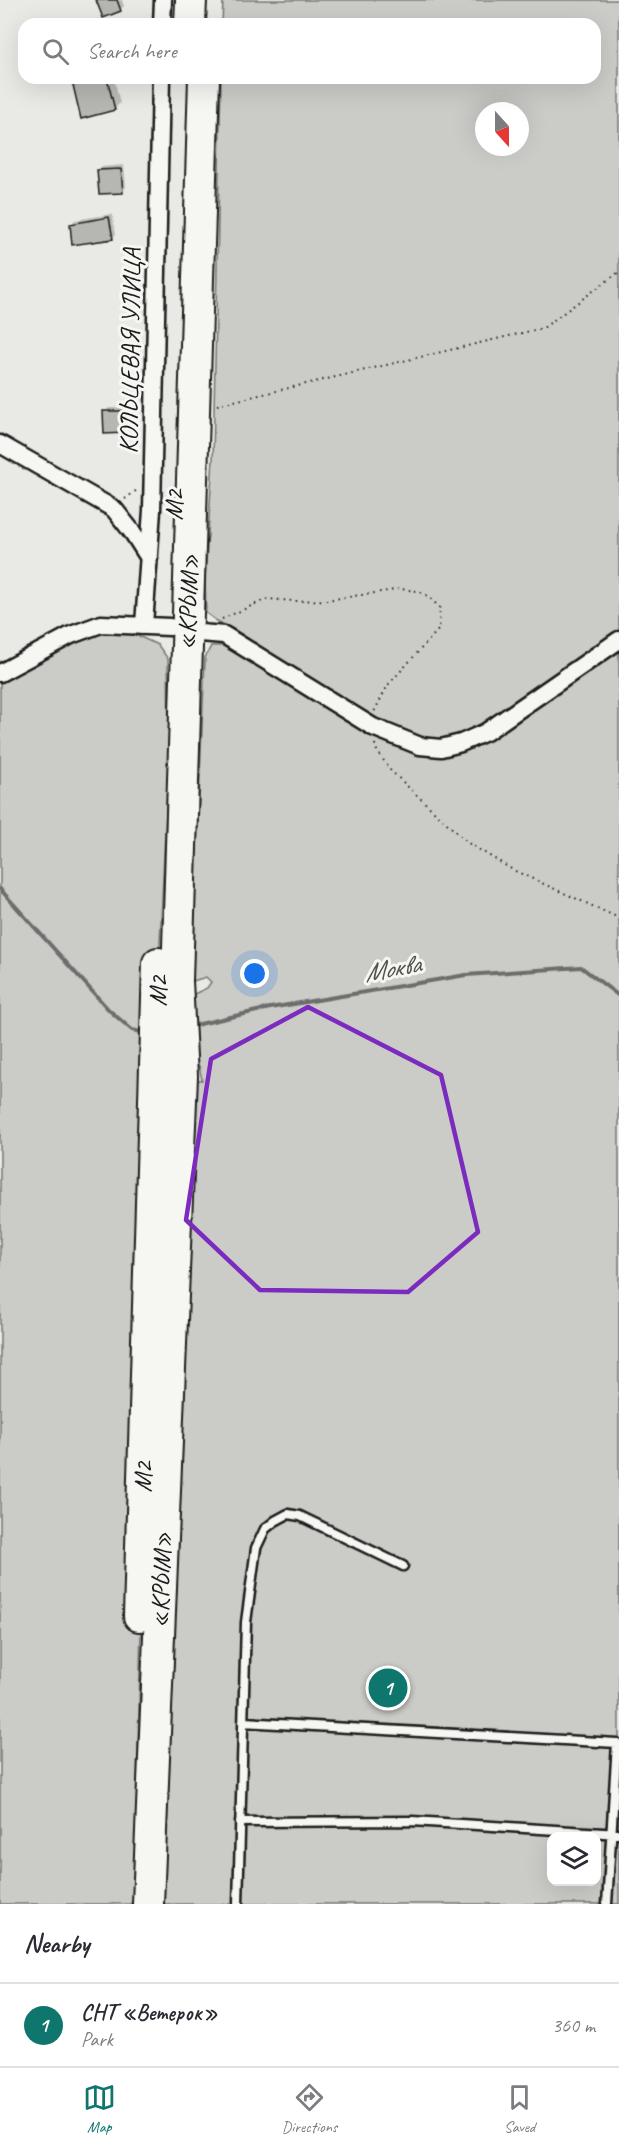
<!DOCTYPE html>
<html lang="en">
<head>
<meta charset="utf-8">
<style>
  :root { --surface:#fff; --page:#f7f7f7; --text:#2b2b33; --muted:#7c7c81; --line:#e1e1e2; --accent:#0f766e }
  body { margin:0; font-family:Caveat,sans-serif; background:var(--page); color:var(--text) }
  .controls { position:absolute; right:18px; bottom:18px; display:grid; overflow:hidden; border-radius:12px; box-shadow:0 6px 24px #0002 }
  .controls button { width:54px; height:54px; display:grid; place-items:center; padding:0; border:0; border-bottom:2px solid var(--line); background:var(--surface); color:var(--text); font:30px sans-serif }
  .compass { position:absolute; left:475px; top:102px; width:54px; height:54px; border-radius:50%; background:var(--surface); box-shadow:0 6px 24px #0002; rotate:159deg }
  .you { position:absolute; left:255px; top:974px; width:21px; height:21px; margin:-15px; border:4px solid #fff; border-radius:50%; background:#1a73e8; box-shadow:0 0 0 9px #1a73e833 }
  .badge { display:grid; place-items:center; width:39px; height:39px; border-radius:50%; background:var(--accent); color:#fff; font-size:20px; font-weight:700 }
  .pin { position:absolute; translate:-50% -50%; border:3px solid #fff; box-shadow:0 2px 6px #0006 }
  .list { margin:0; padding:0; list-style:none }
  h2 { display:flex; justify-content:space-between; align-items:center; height:78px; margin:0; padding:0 24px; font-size:26px }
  h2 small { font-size:20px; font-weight:400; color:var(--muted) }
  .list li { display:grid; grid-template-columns:39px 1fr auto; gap:18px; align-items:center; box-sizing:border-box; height:84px; padding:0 24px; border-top:2px solid var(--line) }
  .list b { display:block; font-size:22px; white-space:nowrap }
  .list p { margin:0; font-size:20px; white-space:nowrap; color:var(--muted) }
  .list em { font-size:20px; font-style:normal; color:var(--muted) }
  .icon { flex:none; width:33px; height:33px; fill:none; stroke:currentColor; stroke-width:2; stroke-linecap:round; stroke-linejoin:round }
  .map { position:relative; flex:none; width:619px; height:1904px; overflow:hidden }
  .search { position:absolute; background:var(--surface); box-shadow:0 6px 24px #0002; left:18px; right:18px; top:18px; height:66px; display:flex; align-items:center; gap:15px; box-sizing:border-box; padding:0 21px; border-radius:18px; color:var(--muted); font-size:22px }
  .sheet { height:162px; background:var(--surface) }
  nav { display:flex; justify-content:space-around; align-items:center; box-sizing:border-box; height:84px; border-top:2px solid var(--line); background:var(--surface); font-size:16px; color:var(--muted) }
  nav a { display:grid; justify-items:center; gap:3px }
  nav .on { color:var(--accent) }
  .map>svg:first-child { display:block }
  .green { fill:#cbcbc7; stroke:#747472; stroke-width:1.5; fill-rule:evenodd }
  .shadow { fill:#0003 }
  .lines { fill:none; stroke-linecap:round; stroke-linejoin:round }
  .stream { stroke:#6d6d6c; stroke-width:4 }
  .building { fill:#b6b6b3; stroke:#1c1c1c; stroke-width:1.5 }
  .lane-casing { stroke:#1c1c1c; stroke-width:13 }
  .street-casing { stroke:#1c1c1c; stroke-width:21 }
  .highway-casing { stroke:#1c1c1c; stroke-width:34 }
  .path { stroke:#1c1c1c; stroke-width:2; stroke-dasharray:1.5 4.5; stroke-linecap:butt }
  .lane { stroke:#f6f6f2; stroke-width:8 }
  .street { stroke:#f6f6f2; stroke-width:16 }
  .highway { stroke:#f6f6f2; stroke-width:30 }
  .marked { fill:none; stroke:#7b2cbf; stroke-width:4.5; stroke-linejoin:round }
  .labels { text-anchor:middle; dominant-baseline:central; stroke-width:6; stroke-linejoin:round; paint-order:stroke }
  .street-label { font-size:26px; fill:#1c1c1c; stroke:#f6f6f2 }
  .water-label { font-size:27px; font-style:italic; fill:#525251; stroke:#f6f6f2 }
</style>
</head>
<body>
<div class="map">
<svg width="619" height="1904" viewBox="0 0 619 1904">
  <rect width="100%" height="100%" fill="#e9e9e5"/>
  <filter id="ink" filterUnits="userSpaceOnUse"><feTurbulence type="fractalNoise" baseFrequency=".0167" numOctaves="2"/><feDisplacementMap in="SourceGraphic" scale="12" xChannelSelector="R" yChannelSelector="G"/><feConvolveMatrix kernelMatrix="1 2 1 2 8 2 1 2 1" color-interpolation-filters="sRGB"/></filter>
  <g filter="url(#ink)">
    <!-- green -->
    <path class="green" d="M223 0H619V632L484 727 448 741 423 740 371 718 235 630 217 621 206 613 205 578 213 459 221 78H595V24H222ZM484 111H520V147H484Z
      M102 629 138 636 158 645 168 659 169 743 157 1010 134 1900 130 1904H0V676Z
      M211 646H231L439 753 619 646V1904H163L191 1080H202L199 1066 193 1063 194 994 207 988 211 982 206 977 193 981 192 965 205 658ZM552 1836H596V1882H552Z"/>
    <!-- shadow -->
    <path class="shadow" d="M98 0H122L124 6 120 10Z
      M87 78H114L120 103 114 109 75 86 81 80Z
      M124 165 126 187 122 191 98 171 102 167Z
      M112 214 116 234 112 238 71 224 75 220Z
      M109 408H127V428L123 432 105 412Z"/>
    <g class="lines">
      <!-- stream -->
      <path class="stream" d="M0 889 109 1010 132 1030 146 1033
        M191 1026 270 1008 466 975 581 967 619 996"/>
    </g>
    <!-- building -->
    <path class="building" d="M96 0H117L121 11 103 18Z
      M102 78H107L115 110 81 119 73 85Z
      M121 169 123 193 99 194 97 170Z
      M109 217 113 239 72 245 70 224Z
      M103 411H124V433L104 434Z"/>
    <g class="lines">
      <!-- lane casing -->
      <g class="lane-casing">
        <path id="lane" d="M243 1722 617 1743 607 1904
          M240 1822 412 1821 619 1834
          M238 1904 246 1622 256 1548 265 1529 275 1521 288 1514 300 1516 403 1566"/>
      </g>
      <!-- street casing -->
      <g class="street-casing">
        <path id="street" d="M162 24 163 0
          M0 444 114 509 133 533 149 558
          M144 625 152 510 161 78
          M188 632 224 635 373 727 420 746 441 748 461 743 486 732 619 640
          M0 673 71 635 101 624 170 627"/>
      </g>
      <!-- highway casing -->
      <g class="highway-casing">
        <path id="highway" d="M190 24 191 0
          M139 1616 158 963
          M148 1904 182 1076 177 981 204 78"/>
      </g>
      <!-- path -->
      <path class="path" d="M217 405 543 328 619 272
        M125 499 137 490
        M222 619 267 599 294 601 327 600 401 589 417 591 428 596 440 608 439 629 388 685 374 712
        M375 744 376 749 390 770 468 843 513 870 619 918"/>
      <!-- lane -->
      <use href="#lane" class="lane"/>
      <!-- street -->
      <use href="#street" class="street"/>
      <!-- highway -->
      <use href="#highway" class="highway"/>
    </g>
  </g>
  <!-- marked area -->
  <path class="marked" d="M308 1007 441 1075 478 1232 408 1292 260 1290 186 1220 211 1059Z"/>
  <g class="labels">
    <!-- street labels -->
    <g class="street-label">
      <text transform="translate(130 351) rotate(-89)">КОЛЬЦЕВАЯ УЛИЦА</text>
      <text transform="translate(174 505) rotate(-88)">М2</text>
      <text transform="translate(188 602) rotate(-88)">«КРЫМ»</text>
      <text transform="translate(158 991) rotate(-88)">М2</text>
      <text transform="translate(143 1477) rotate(-88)">М2</text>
      <text transform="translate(161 1580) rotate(-88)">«КРЫМ»</text>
    </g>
    <!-- water labels -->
    <g class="water-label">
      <text transform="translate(392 968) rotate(-10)">Моква</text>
    </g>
  </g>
</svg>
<div class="controls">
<button><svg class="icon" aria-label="layers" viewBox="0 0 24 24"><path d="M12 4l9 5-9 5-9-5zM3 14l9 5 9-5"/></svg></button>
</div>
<svg class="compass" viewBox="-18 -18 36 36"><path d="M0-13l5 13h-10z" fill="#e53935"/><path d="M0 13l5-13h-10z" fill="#7c7c81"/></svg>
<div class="you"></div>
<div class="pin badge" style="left:388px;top:1688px">1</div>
<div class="search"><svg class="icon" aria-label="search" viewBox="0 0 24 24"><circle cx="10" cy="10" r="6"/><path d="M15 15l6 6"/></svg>Search here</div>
</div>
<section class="sheet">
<h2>Nearby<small></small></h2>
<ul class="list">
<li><span class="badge">1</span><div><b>СНТ «Ветерок»</b><p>Park</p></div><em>360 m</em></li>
</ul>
</section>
<nav>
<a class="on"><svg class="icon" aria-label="map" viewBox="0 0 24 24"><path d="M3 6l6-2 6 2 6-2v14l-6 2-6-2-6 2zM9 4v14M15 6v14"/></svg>Map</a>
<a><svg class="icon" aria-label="directions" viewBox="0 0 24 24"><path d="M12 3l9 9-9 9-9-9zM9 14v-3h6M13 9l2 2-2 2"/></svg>Directions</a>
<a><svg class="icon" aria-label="saved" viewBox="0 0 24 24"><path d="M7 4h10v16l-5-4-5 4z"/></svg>Saved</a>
</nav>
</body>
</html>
